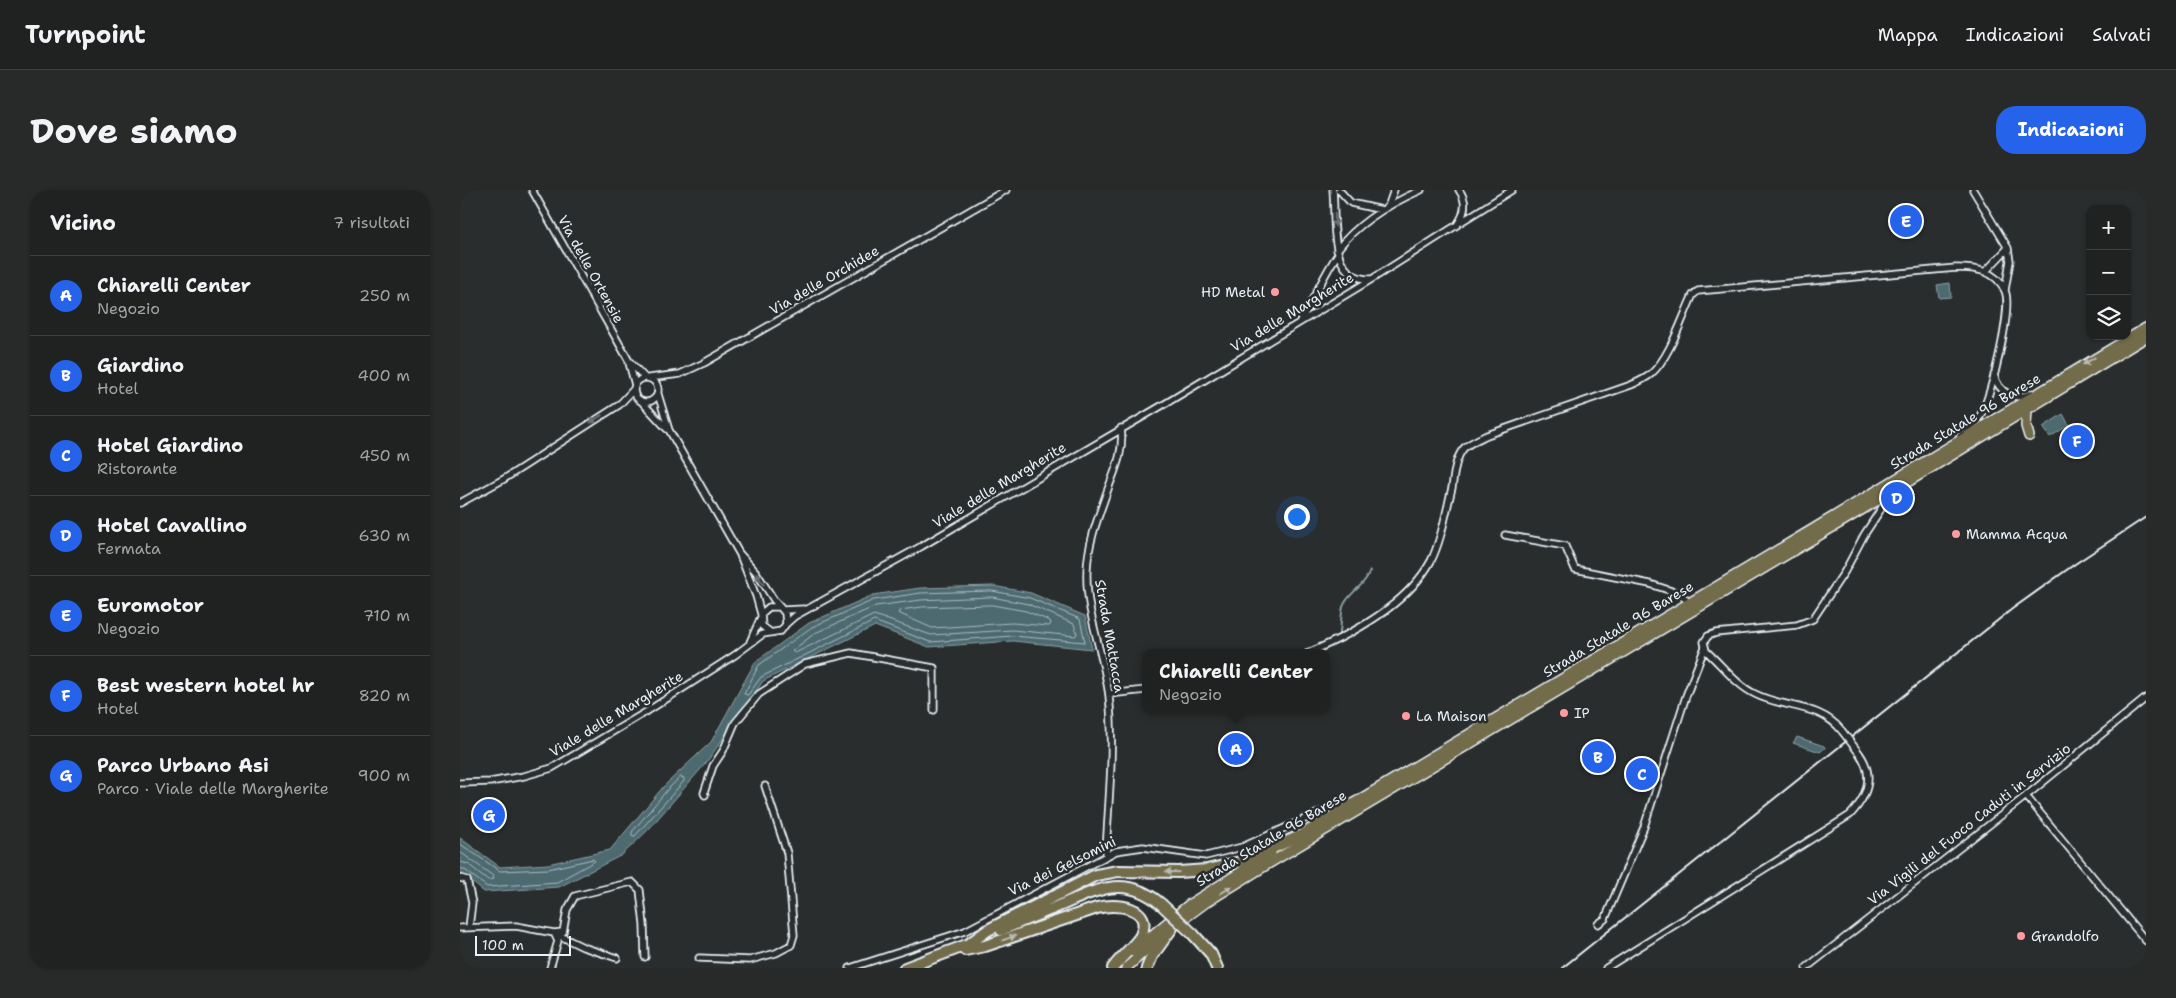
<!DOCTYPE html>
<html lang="it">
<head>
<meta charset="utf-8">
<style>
  :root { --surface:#202222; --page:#282a2a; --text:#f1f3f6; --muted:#a2a4a5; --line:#3d3f40; --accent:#2563eb }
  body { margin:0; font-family:"Shantell Sans",sans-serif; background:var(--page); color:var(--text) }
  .controls { position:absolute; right:15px; top:15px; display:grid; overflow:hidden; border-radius:10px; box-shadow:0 1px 4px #0004 }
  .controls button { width:45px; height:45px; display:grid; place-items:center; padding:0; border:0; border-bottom:1px solid var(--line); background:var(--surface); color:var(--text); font:25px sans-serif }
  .scale { position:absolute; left:15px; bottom:12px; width:96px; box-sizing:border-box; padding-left:5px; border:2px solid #e8f1f8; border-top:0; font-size:14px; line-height:18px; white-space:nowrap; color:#e8f1f8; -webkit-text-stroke:4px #2a2d2e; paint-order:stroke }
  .you { position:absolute; left:836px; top:326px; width:18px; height:18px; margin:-12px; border:4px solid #fff; border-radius:50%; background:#1a73e8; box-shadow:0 0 0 8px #1a73e833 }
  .badge { display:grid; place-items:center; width:32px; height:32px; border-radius:50%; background:var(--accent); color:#fff; font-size:16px; font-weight:700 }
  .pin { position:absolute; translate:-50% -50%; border:2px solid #fff; box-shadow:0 1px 5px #0006 }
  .popup { position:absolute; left:682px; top:459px; width:188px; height:65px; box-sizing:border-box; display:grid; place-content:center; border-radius:10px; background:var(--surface); filter:drop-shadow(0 1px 4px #0005); font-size:16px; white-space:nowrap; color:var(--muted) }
  .popup b { font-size:19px; color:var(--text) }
  .popup::after { content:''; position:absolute; left:50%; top:100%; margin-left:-10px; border:10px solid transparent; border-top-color:var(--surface) }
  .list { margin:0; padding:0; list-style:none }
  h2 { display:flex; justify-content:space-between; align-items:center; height:65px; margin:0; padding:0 20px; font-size:21px }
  h2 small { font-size:16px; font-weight:400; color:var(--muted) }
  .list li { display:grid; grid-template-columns:32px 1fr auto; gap:15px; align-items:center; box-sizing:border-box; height:80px; padding:0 20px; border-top:1px solid var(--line) }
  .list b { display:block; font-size:19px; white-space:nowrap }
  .list p { margin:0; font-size:16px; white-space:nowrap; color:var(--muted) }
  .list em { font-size:16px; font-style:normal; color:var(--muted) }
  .icon { flex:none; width:28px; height:28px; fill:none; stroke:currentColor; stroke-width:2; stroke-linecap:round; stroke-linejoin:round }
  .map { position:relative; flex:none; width:1686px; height:778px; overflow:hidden; border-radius:20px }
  header { display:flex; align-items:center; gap:30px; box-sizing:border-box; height:70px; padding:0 25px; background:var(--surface); border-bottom:1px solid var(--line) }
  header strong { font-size:24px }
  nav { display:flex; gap:28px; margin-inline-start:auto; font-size:18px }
  .intro { display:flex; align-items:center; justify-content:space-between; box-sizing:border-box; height:120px; padding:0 30px }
  h1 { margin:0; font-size:35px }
  .button { padding:12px 22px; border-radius:20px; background:var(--accent); color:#fff; font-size:18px; font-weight:700 }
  main { display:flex; gap:30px; padding:0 30px }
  aside { flex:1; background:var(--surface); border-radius:20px; box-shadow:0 1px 4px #0004 }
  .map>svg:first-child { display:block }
  .water { fill:#4d6b6f; stroke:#8ba1a6 }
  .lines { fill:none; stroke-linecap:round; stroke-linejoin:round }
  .shore { stroke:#aabbc1; stroke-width:1 }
  .stream { stroke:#8ba1a6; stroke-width:2 }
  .street-casing { stroke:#e8f1f8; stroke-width:9 }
  .primary-casing { stroke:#e8f1f8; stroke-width:12 }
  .highway-casing { stroke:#e8f1f8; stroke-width:14 }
  .street { stroke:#2a2d2e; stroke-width:5.5 }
  .primary { stroke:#736c4b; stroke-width:9 }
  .highway { stroke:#736c4b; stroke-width:10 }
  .rail { stroke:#e8f1f8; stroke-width:2 }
  .street-bridge-casing { stroke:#e8f1f8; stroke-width:9; stroke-linecap:butt }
  .highway-bridge-casing { stroke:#e8f1f8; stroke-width:14; stroke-linecap:butt }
  .street-bridge { stroke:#2a2d2e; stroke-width:5.5 }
  .highway-bridge { stroke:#736c4b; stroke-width:10 }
  .oneway { fill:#6c7275 }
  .oneway2 { fill:#b9bcb3 }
  .poi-dot { fill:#ff9aa2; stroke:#2a2d2e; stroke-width:2 }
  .labels { text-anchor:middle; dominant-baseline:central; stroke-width:5; stroke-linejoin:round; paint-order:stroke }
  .street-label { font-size:14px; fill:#e8f1f8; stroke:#2a2d2e }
  .poi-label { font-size:14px; fill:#e8f1f8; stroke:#2a2d2e; text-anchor:start }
</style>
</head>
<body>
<header>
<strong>Turnpoint</strong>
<nav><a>Mappa</a><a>Indicazioni</a><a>Salvati</a></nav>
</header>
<div class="intro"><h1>Dove siamo</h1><a class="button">Indicazioni</a></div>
<main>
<aside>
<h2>Vicino<small>7 risultati</small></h2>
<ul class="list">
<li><span class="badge">A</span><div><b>Chiarelli Center</b><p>Negozio</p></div><em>250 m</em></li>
<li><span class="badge">B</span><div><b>Giardino</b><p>Hotel</p></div><em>400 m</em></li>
<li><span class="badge">C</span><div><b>Hotel Giardino</b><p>Ristorante</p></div><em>450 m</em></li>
<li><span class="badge">D</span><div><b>Hotel Cavallino</b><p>Fermata</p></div><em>630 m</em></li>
<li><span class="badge">E</span><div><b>Euromotor</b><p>Negozio</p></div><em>710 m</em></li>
<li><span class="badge">F</span><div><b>Best western hotel hr</b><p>Hotel</p></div><em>820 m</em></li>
<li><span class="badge">G</span><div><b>Parco Urbano Asi</b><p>Parco · Viale delle Margherite</p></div><em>900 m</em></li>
</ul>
</aside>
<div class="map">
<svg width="1686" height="778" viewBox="0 0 1686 778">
  <rect width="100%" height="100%" fill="#2a2d2e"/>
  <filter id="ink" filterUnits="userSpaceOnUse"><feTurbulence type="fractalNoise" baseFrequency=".02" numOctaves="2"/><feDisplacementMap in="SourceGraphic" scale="10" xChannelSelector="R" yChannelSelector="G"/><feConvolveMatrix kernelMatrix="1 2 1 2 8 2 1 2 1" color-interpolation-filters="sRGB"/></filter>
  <g filter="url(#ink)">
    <!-- water -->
    <path class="water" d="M1490 93 1491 107 1479 108 1477 95Z
      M1603 224 1609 235 1590 247 1583 237Z
      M533 396 571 403 625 426 632 459 553 451 469 457 415 436 303 491 246 573 189 639 162 665 99 697 24 702 0 682V648L40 677 88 674 150 660 204 596 251 552 295 472 349 433 413 405 460 398Z
      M1337 547 1364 556 1365 558 1360 562 1333 553Z"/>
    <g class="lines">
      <!-- shore -->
      <path class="shore" d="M532 401 570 408 620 429 625 452 552 446 470 452 414 431 301 487 288 505 284 504 299 475 352 437 414 410 461 403Z
        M532 407 568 414 614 434 617 444 615 446 552 440 471 445 414 425 335 463 332 461 355 443 416 416 461 410Z
        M532 415 566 421 590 431 591 434 589 436 552 433 472 438 438 423 440 420 462 417Z
        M221 587 224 588V591L175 646H172V642L208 599Z
        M0 654 40 681 88 679 133 669 135 671 97 692 27 697 5 680 0 678
        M0 662 33 686 34 689 28 690 8 674 0 672"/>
      <!-- stream -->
      <path class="stream" d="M880 442C881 434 881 425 883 417 888 402 904 398 910 381"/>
      <!-- street casing -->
      <g class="street-casing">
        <path id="street" d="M72 0 169 171 185 188
          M873 0C876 31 867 91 912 89L997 35C1005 24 1008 12 999 0
          M879 0 891 13 922 20
          M1513 0 1548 58
          M928 17 934 0
          M1001 32 1052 0
          M877 60C898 32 929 14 961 0
          M1526 81 1548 58 1550 71 1545 100
          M840 131C854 110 863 85 878 64
          M169 173 175 195
          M1534 185C1539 203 1555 212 1572 203
          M174 200a12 12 0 1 1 24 0a12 12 0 1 1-24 0Z
          M189 188 220 184 244 173 546 0
          M182 212 207 239
          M0 313 44 289 159 215 174 199
          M1045 345 1105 356 1115 379 1190 394 1221 404 1229 413
          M280 365 296 406 301 424
          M323 420 344 419
          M326 434 335 426 462 356 708 212 912 89
          M310 442 302 436 301 424 309 417H320
          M290 452 300 429
          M848 463C893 444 947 415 971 371 982 349 986 321 992 298 994 285 995 268 1004 258 1011 252 1019 249 1027 245L1171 195C1178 192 1185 189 1191 184 1210 167 1222 128 1233 105L1238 101 1496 78C1516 78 1536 80 1545 101 1553 118 1531 207 1521 224 1516 234 1509 240 1500 246
          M649 504 686 500
          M1382 541C1360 513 1324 519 1295 504 1276 495 1262 475 1246 461L1244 452 1248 446 1256 443 1337 435 1353 429 1385 381 1404 345 1421 319 1425 313 1443 303
          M0 593 30 592 64 586 92 578 186 522 275 465 303 444 321 441 326 434 325 423 314 410 296 382 279 363 209 240 198 204
          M245 605 244 603 253 576 263 561 275 533 299 504 345 474 391 463 474 478V520
          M1566 606 1686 751
          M646 665C648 612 655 558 649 506 644 464 625 423 627 380 628 352 639 325 648 299 656 278 664 261 661 238
          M0 688 7 690 12 713 9 737
          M1138 734 1145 729 1184 637 1226 506 1245 457
          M0 738 56 736 94 743 123 757 157 768
          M239 768 290 770 316 763 331 755 334 745 327 663 305 596
          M90 778 98 751 94 743 103 742 107 720 115 706 172 692 180 700 184 735 185 767
          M390 778 505 741 656 661 683 657 746 666 782 657 874 616 880 615 883 620
          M1146 778 1390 625C1408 606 1415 585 1399 563
          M1346 778 1566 606 1686 508"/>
      </g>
      <!-- primary casing -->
      <g class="primary-casing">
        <path id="primary" d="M1567 218 1566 236 1569 246
          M837 647 1350 341 1686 138
          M715 735 745 713 808 674 1418 310 1686 147
          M673 761 730 714 811 663
          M666 778 705 743"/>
      </g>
      <!-- highway casing -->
      <g class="highway-casing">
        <path id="highway" d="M541 740C559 732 577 725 594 718 633 702 663 682 701 714
          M733 744 751 764 757 778
          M506 756 528 740 636 685 658 681 719 682 747 680 784 671 842 645
          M505 760 525 756 637 718C655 713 694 716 681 745 678 752 659 769 653 778
          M445 778 512 753
          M687 778 692 766 712 738"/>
      </g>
      <!-- street -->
      <use href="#street" class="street"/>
      <!-- primary -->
      <use href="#primary" class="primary"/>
      <!-- highway -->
      <use href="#highway" class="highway"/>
      <!-- rail -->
      <path class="rail" d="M1102 778 1552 419 1615 374 1686 327"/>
      <!-- street-bridge casing -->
      <g class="street-bridge-casing">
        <path id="street-bridge" d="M1382 541 1399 563"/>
      </g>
      <!-- highway-bridge casing -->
      <g class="highway-bridge-casing">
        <path id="highway-bridge" d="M701 714 733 744"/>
      </g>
      <!-- street-bridge -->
      <use href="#street-bridge" class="street-bridge"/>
      <!-- highway-bridge -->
      <use href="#highway-bridge" class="highway-bridge"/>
    </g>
    <!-- one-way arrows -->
    <defs><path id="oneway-solid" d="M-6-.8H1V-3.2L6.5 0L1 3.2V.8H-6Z" transform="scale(1.25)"/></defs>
    <g class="oneway">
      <use href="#oneway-solid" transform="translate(875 30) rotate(87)"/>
      <use href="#oneway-solid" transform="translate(136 229) rotate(147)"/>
      <use href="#oneway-solid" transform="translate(300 389) rotate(-123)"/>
    </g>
    <g class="oneway2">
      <use href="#oneway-solid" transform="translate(1629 171) rotate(149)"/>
      <use href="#oneway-solid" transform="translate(712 682) rotate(-179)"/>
      <use href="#oneway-solid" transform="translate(766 700) rotate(-32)"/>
      <use href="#oneway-solid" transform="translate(549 748) rotate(-19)"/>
    </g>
  </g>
  <!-- markers -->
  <g class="poi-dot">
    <circle cx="815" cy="102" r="5"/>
    <circle cx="1496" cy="344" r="5"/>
    <circle cx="1104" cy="523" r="5"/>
    <circle cx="946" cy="526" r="5"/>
    <circle cx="1561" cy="746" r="5"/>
  </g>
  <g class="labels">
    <!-- street labels -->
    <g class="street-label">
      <text transform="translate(131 79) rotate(61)">Via delle Ortensie</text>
      <text transform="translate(364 90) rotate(-30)">Via delle Orchidee</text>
      <text transform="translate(832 122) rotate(-31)">Via delle Margherite</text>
      <text transform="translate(1505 231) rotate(-31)">Strada Statale 96 Barese</text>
      <text transform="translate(539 295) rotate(-31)">Viale delle Margherite</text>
      <text transform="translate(1158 439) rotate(-31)">Strada Statale 96 Barese</text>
      <text transform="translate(650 446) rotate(80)">Strada Mattacca</text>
      <text transform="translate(156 524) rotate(-31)">Viale delle Margherite</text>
      <text transform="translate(1509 634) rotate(-38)">Via Vigili del Fuoco Caduti in Servizio</text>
      <text transform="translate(811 648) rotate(-31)">Strada Statale 96 Barese</text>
      <text transform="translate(602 676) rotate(-26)">Via dei Gelsomini</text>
    </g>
    <!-- poi labels -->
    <g class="poi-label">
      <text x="805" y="102" text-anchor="end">HD Metal</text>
      <text x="1506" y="344">Mamma Acqua</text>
      <text x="1114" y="523">IP</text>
      <text x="956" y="526">La Maison</text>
      <text x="1571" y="746">Grandolfo</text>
    </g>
  </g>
</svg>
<div class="controls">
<button>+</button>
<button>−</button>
<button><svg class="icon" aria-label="layers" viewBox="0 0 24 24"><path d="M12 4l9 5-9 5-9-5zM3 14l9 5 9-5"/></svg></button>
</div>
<div class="scale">100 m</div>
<div class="you"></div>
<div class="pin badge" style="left:776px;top:559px">A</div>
<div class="popup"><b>Chiarelli Center</b>Negozio</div>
<div class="pin badge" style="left:1138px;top:567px">B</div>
<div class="pin badge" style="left:1182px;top:584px">C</div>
<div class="pin badge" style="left:1437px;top:308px">D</div>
<div class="pin badge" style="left:1446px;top:31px">E</div>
<div class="pin badge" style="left:1617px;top:251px">F</div>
<div class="pin badge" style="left:29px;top:625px">G</div>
</div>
</main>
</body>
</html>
